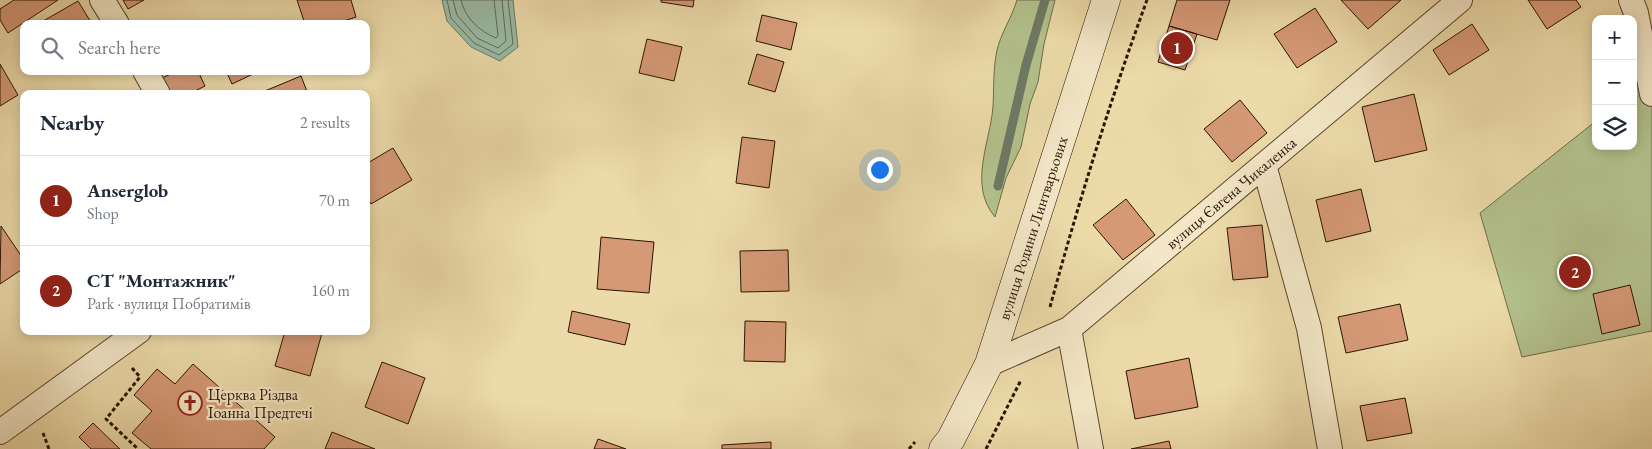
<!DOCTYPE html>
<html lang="en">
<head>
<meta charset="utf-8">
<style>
  :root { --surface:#fff; --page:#f6f6f7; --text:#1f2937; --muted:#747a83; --line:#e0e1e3; --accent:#8f2418 }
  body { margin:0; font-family:"EB Garamond",serif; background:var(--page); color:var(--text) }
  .controls { position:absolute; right:15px; top:15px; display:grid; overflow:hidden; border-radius:10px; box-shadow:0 2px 12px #0003 }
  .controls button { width:45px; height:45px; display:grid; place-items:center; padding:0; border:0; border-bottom:1px solid var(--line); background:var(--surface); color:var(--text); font:25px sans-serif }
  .you { position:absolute; left:879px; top:169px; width:18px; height:18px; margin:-12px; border:4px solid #fff; border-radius:50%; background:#1a73e8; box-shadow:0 0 0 8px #1a73e833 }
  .badge { display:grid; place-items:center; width:32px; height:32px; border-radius:50%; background:var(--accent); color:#fff; font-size:16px; font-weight:700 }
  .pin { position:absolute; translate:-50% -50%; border:2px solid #fff; box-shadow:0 1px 5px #0006 }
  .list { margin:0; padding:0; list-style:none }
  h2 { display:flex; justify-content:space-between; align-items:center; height:65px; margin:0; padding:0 20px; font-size:21px }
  h2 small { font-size:16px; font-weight:400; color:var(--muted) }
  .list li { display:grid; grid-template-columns:32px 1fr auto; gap:15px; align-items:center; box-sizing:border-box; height:90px; padding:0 20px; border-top:1px solid var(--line) }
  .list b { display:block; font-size:19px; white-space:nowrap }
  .list p { margin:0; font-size:16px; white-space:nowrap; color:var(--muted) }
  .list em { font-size:16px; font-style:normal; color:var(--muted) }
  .icon { flex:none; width:28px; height:28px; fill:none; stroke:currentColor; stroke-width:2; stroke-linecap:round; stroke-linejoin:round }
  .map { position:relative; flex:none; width:1652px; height:449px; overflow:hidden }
  .search { position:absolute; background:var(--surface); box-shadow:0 2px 12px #0003; left:20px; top:20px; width:350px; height:55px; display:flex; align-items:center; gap:12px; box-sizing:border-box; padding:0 18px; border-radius:10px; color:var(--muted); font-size:19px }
  .panel { position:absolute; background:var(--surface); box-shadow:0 2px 12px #0003; left:20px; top:90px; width:350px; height:245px; border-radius:10px }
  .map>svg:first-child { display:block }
  .green { fill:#b3c18c; stroke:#6e6b48 }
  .water { fill:#99bba6; stroke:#6d7965 }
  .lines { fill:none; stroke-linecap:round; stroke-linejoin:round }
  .shore { stroke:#626854; stroke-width:1 }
  .stream { stroke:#6d7965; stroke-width:9 }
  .building { fill:#d59976; stroke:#2a1503 }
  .street-casing { stroke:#5a462c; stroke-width:26 }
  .secondary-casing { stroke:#2a1503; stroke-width:29 }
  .path { stroke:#2a1503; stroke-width:3; stroke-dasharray:4 2.5; stroke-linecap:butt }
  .street { stroke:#f3e7c7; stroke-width:24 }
  .secondary { stroke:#f3e7c7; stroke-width:28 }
  .labels { text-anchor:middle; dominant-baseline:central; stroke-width:4.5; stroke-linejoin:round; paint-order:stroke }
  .street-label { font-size:16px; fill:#2a1503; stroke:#f3e7c7 }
  .poi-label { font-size:16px; fill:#2a1503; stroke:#f3e7c7; text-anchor:start }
</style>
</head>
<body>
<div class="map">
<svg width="1652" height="449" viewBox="0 0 1652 449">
  <rect width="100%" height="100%" fill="#ecdaa9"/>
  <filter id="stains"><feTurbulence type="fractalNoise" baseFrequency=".004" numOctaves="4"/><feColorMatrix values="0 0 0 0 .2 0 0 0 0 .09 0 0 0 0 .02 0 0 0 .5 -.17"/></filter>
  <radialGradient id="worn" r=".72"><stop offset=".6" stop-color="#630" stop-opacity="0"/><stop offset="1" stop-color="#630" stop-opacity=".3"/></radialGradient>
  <!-- green -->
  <path class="green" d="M1017 0H1055L1044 44 1038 82 1030 104 1021 147 1006 178 995 217C968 185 990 143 993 107 994 88 993 69 997 50 1001 33 1012 17 1017 0Z
    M1652 78V331L1522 357 1480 213 1596 121V146H1633V91Z"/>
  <!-- water -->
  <path class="water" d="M442 0H513L518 47 500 61 471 47 447 21Z"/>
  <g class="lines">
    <!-- shore -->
    <path class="shore" d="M447 0 451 18 474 43 499 55 513 44 508 0
      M453 0 457 15 477 38 498 48 506 41 502 0
      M461 0C465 18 479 31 496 38L498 35 494 0"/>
    <!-- stream -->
    <path class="stream" d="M998 186 1026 65 1045 0"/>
  </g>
  <!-- building -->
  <path class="building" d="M14 0H58L8 33 0 20V9Z
    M123 0H144L128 9Z
    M297 0H351L356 17 335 24H305Z
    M661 0H694L693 7 661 2Z
    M1177 0H1230L1217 40 1169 26Z
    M1341 0H1401L1368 29Z
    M1528 0H1576L1581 7 1547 29Z
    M78 1 92 24H38Z
    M1315 8 1337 42 1297 68 1274 34Z
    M762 15 797 23 791 50 756 41Z
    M1472 24 1489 50 1449 75 1433 50Z
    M1169 26 1197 34 1185 70 1158 62Z
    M647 39 682 47 674 81 639 73Z
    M757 54 784 62 775 92 748 84Z
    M0 64 18 95 0 106Z
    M177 71H198L205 86 189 94H169L162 78Z
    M226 71H251L253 74 232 84Z
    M301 76 308 94H261L260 93Z
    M1414 94 1427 150 1375 162 1362 107Z
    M1240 100 1267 133 1232 162 1204 129Z
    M742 137 775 141 769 188 736 183Z
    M393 148 412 180 371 204 366 196V164Z
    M1361 189 1371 231 1326 242 1316 200Z
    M1126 199 1155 235 1123 260 1093 225Z
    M1262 225 1268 277 1233 280 1227 228Z
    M1 226 24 260V268L0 284Z
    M601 237 654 242 649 293 597 289Z
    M788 250 789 291 741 292 740 251Z
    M1630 285 1640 325 1602 334 1593 294Z
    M1400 304 1408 340 1346 353 1338 317Z
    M572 311 630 324 625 345 568 332Z
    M745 321 786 322 785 362 744 361Z
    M285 331H316L322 333 310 376 275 366Z
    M1189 358 1198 407 1135 419 1126 371Z
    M382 362 425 378 408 424 365 407Z
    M193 364 275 437 264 449H151L132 433 152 411 134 395 157 369 175 384Z
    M1405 398 1412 433 1367 441 1360 406Z
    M93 423 120 449H91L79 437Z
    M332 432 375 449H325Z
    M598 439 626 449H594Z
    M1169 441 1171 449H1131Z
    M771 442V449H722V445Z"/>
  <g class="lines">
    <!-- street casing -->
    <g class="street-casing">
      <path id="street" d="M102 0 117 24
        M1631 0 1636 13 1652 94
        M145 71 158 94
        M1264 165 1309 328 1330 449
        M1069 329 1091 449
        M989 364 1069 329 1460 0
        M0 432 139 331"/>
    </g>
    <!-- secondary casing -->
    <g class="secondary-casing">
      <path id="secondary" d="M943 449 951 439 989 364 1106 0"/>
    </g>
    <!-- path -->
    <path class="path" d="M1050 307C1078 204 1110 101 1147 0
      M132 368 140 377 106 419 138 449
      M43 433 49 449
      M909 449 915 442
      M986 449 1021 380"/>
    <!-- street -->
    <use href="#street" class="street"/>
    <!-- secondary -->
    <use href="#secondary" class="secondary"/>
  </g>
  <!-- icons -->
  <defs>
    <g id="church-ring" transform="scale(1.25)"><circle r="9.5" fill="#f3e7c7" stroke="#8f2418" stroke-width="1.5"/><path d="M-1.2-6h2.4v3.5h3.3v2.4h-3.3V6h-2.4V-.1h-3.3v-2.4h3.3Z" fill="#8f2418"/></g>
  </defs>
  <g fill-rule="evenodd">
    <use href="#church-ring" x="190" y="403"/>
  </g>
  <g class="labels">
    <!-- street labels -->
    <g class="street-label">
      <text transform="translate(1231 193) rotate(-40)">вулиця Євгена Чикаленка</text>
      <text transform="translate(1033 228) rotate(-72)">вулиця Родини Линтварьових</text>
    </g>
    <!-- poi labels -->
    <g class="poi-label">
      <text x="208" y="394">Церква Різдва<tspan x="208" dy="18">Іоанна Предтечі</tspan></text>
    </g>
  </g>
  <rect width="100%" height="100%" filter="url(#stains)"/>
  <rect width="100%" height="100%" fill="url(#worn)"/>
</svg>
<div class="controls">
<button>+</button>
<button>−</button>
<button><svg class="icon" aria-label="layers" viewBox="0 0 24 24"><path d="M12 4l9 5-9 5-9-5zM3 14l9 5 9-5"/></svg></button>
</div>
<div class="you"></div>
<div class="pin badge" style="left:1177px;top:48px">1</div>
<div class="pin badge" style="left:1575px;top:272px">2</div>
<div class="search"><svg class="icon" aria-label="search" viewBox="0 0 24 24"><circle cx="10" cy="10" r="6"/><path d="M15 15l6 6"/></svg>Search here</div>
<section class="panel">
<h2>Nearby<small>2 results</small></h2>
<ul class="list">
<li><span class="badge">1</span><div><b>Anserglob</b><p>Shop</p></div><em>70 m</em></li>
<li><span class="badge">2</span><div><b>СТ &quot;Монтажник&quot;</b><p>Park · вулиця Побратимів</p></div><em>160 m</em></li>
</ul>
</section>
</div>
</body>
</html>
